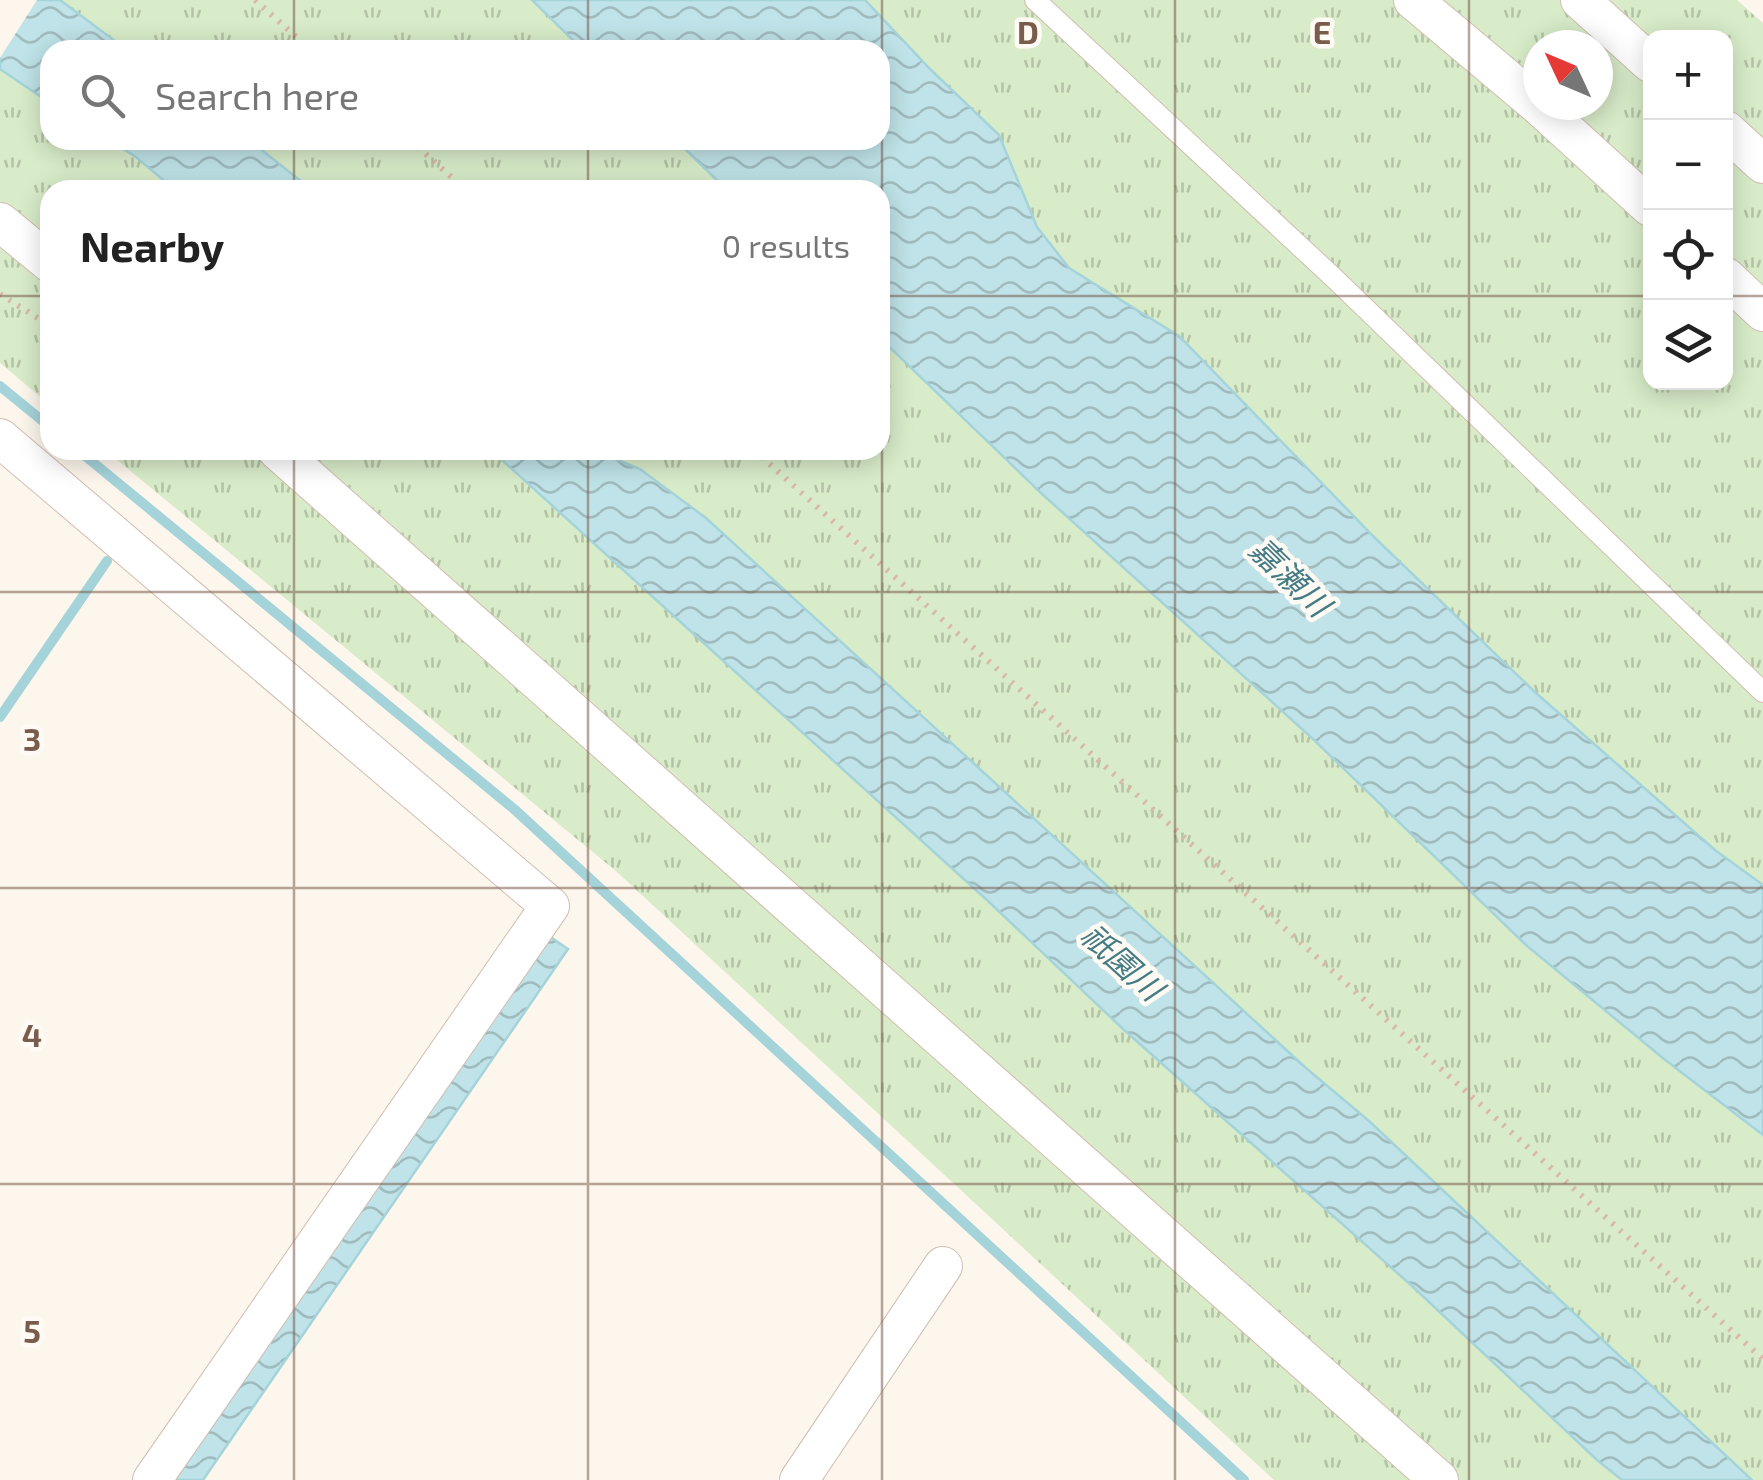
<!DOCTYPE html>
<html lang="en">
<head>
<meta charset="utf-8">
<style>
  :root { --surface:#fff; --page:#f6f6f6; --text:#222; --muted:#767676; --line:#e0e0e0 }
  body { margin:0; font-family:"Exo 2","Noto Sans JP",sans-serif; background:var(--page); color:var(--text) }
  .controls { position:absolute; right:30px; top:30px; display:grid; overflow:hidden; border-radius:20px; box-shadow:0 5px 25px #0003 }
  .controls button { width:90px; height:90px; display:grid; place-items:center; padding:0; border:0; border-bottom:2px solid var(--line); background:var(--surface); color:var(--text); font:50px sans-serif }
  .compass { position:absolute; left:1523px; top:30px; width:90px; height:90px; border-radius:50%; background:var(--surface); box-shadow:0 5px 25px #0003; rotate:314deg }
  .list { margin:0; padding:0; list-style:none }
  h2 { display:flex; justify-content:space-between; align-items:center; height:130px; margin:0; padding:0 40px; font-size:42px }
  h2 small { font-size:32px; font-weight:400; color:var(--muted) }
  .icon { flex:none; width:55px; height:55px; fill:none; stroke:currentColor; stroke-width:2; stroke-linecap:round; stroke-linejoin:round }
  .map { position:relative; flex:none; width:1763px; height:1480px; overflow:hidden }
  .search { position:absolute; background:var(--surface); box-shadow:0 5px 25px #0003; left:40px; top:40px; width:850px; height:110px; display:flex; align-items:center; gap:25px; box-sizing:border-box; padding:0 35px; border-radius:30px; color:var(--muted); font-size:38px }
  .panel { position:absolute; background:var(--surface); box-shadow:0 5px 25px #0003; left:40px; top:180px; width:850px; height:280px; border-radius:30px }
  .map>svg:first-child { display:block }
  .grass { fill:url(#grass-tufts); fill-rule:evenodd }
  .water { fill:url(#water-waves); stroke:#a5d3da; stroke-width:2.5 }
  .pier { fill:#fdf6ec }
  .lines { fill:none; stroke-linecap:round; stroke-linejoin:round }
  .stream { stroke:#a5d3da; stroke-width:10 }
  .lane-casing { stroke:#d1beb0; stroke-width:22 }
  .street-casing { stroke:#d1beb0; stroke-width:40 }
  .path { stroke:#d9b8a5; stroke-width:6; stroke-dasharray:2.5 8; stroke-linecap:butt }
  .lane { stroke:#fff; stroke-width:20 }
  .street { stroke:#fff; stroke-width:38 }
  .grid { fill:none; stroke:#7a5c4d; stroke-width:2.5; stroke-opacity:0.55 }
  .labels { text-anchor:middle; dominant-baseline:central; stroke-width:9; stroke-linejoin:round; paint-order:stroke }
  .water-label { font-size:32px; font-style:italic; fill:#437c86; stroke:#fffaf3 }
  .grid-label { font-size:32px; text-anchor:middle; font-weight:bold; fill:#7a5c4d; stroke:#fffaf3; stroke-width:9; stroke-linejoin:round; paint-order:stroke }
</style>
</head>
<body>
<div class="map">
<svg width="1763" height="1480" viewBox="0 0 1763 1480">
  <defs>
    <pattern id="grass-tufts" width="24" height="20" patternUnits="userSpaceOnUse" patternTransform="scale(2.5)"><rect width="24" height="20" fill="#d8ecc9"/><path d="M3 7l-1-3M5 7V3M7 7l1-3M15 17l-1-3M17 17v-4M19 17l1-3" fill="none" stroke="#b4c2a5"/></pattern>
    <pattern id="water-waves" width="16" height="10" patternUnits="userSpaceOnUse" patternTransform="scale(2.5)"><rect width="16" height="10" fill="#bfe3e8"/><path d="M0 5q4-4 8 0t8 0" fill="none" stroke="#a0bbbe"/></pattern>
  </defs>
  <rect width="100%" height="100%" fill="#fdf6ec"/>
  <!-- grass -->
  <path class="grass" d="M60 0H532L583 50H127Z
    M865 0H1737L1763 23V885L1715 850 1536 693 1374 537 1179 336 1069 268 1037 227 999 135 930 69ZM1650 38H1726V382H1650ZM1538 45H1598V105H1538Z
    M0 69 50 103V140H109L136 157 175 190H50V405L0 363Z
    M249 140H676L727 190H312Z
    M880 338 1041 493 1313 739 1526 945 1664 1059 1763 1135V1480H1752L1369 1121 1306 1068 706 518 640 469 613 458 608 450H880Z
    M105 450H491L988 901 1123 1029 1206 1104 1277 1164 1511 1377 1597 1460 1622 1480H1274L617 872Z"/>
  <!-- water -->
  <path class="water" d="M0 0H60L127 50H50V103L0 69Z
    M532 0H865L930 69 999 135 1037 227 1069 268 1179 336 1374 537 1536 693 1715 850 1763 885V1135L1664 1059 1526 945 1313 739 1041 493 880 338V190H727L676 140H880V50H583Z
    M109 140H249L312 190H175L136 157Z
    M491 450H608L613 458 640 469 706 518 1306 1068 1369 1121 1752 1480H1622L1597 1460 1412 1286 1123 1029 988 901Z
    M549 936 568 949 203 1480H175Z"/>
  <!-- pier -->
  <path class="pier" d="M0 0H37L0 58Z"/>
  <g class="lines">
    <!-- stream -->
    <path class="stream" d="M0 386 50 427
      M78 450 514 809 1244 1480
      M0 717 107 561"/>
    <!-- lane casing -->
    <g class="lane-casing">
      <path id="lane" d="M1035 0 1335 279 1763 692"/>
    </g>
    <!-- street casing -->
    <g class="street-casing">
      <path id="street" d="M1413 0 1538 105
        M1580 0 1650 63
        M1538 105 1650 207
        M1726 130 1763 164
        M0 222 50 263
        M1726 277 1763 312
        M0 438 550 906 152 1480
        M277 450 1439 1480
        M799 1480 943 1266"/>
    </g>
    <!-- path -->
    <path class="path" d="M255 0 311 50
      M410 140 466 190
      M0 294 50 326
      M754 450 1763 1359"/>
    <!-- lane -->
    <use href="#lane" class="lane"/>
    <!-- street -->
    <use href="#street" class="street"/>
  </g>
  <!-- grid -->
  <path class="grid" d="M294 0V50M588 0V50M882 0V1480M1175 0V1480M1469 0V1480M294 140V190M588 140V190M0 296H50M880 296H1650M1726 296H1763M294 450V1480M588 450V1480M0 592H1763M0 888H1763M0 1184H1763"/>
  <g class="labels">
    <!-- water labels -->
    <g class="water-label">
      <text transform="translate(1291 576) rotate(44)">嘉瀬川</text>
      <text transform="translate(1123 961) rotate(42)">祇園川</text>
    </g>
  </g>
  <g class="grid-label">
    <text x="1028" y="44">D</text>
    <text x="1322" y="44">E</text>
    <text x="32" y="751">3</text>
    <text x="32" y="1047">4</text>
    <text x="32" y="1343">5</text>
  </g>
</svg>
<div class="controls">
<button>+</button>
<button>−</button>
<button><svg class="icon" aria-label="locate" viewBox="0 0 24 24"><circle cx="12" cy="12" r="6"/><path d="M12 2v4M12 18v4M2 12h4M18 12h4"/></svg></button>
<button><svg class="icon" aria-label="layers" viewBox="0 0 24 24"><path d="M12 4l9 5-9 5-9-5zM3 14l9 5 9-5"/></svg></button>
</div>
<svg class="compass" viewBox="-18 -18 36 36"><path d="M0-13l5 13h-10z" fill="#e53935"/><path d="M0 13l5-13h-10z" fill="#767676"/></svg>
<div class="search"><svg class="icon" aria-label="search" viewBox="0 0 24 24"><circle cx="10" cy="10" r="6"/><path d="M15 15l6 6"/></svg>Search here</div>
<section class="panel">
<h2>Nearby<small>0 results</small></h2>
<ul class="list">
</ul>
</section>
</div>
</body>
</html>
